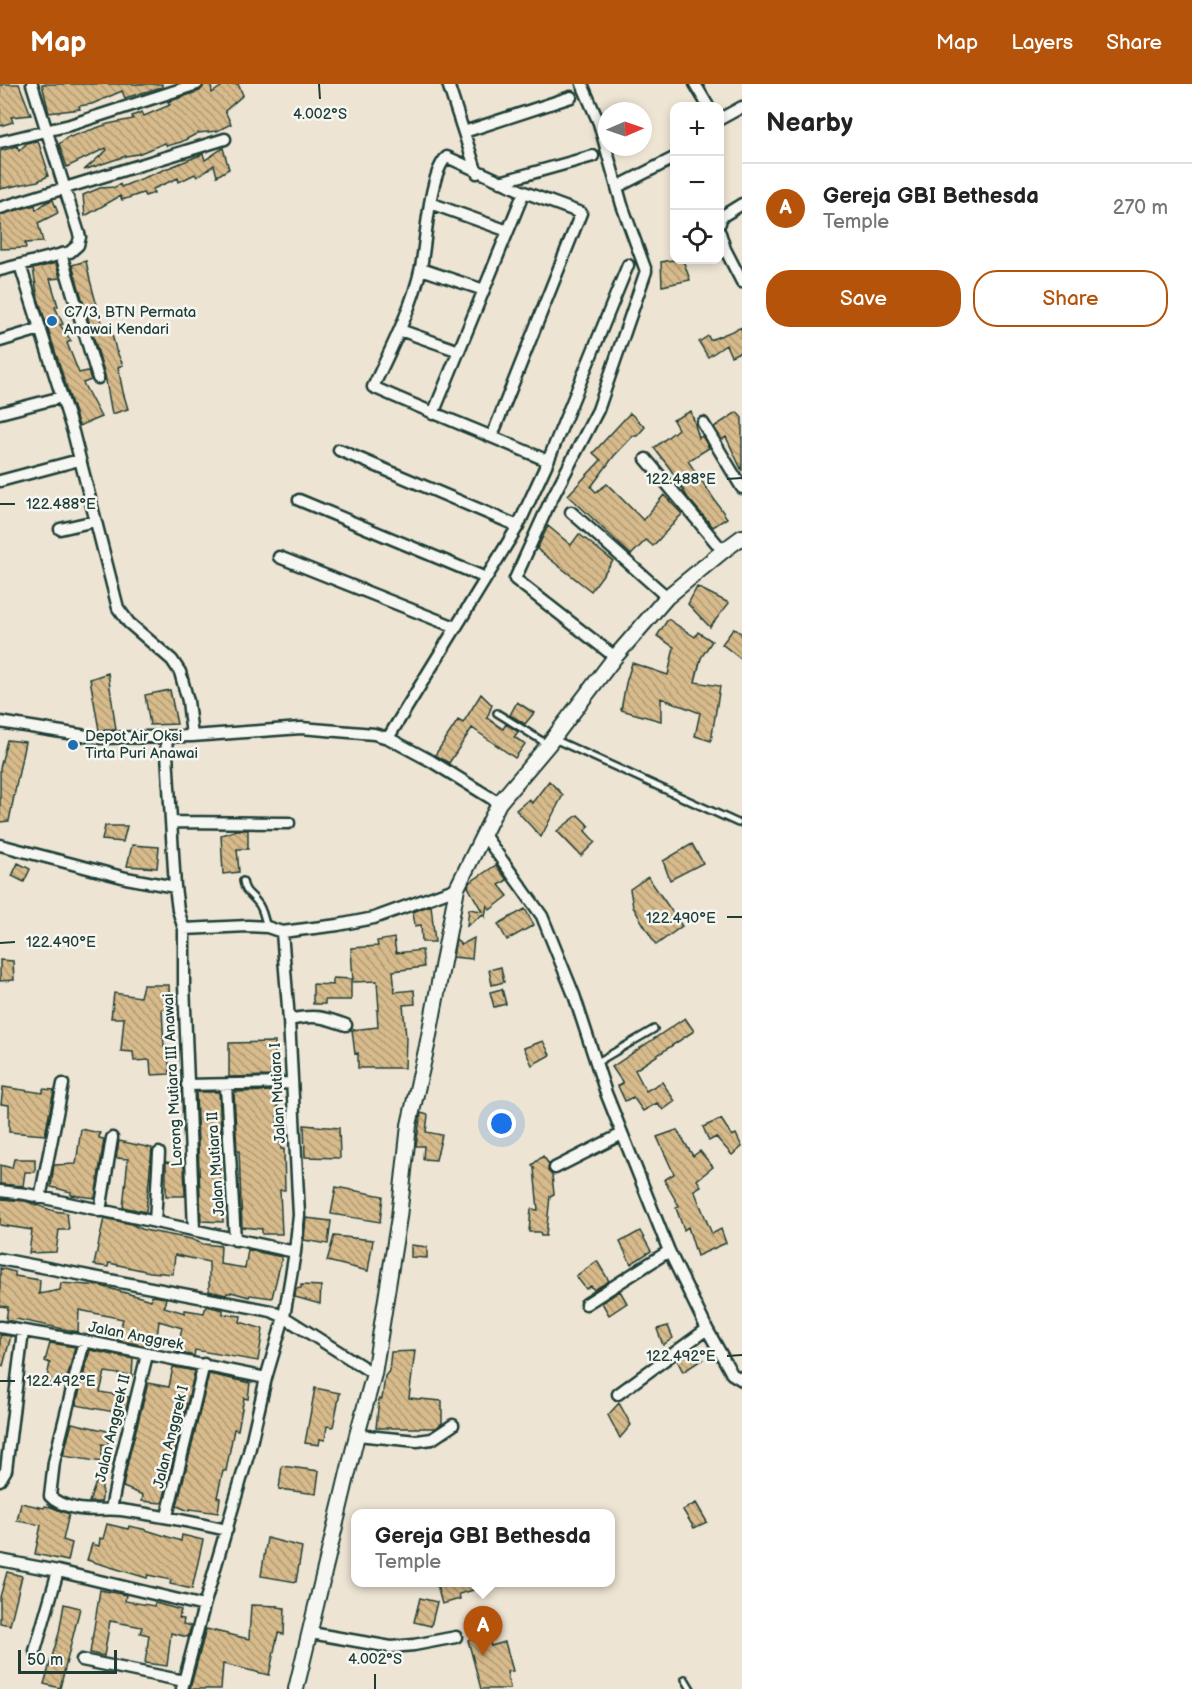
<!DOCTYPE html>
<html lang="en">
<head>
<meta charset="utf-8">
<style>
  :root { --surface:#fff; --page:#f2f2f2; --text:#222; --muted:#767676; --line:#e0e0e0; --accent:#b45309 }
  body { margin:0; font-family:"Balsamiq Sans",sans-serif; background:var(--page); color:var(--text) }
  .controls { position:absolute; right:18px; top:18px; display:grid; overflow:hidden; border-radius:12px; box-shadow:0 3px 9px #0003 }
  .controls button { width:54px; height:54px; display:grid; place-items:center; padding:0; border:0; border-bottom:2px solid var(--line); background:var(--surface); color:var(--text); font:30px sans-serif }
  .compass { position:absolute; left:598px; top:18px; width:54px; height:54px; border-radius:50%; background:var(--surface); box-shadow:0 3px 9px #0003; rotate:88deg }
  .scale { position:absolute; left:18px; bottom:15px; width:99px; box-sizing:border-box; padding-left:6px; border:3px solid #1f3d34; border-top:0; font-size:16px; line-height:21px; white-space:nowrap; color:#1f3d34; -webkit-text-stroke:4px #f6f6f2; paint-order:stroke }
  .you { position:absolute; left:502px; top:1040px; width:21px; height:21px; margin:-15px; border:4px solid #fff; border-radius:50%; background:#1a73e8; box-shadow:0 0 0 9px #1a73e833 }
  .badge { display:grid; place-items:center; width:39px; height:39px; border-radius:50%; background:var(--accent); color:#fff; font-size:20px; font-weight:700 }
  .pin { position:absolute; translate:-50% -50px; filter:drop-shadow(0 2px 3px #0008) }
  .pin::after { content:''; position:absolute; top:32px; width:21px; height:18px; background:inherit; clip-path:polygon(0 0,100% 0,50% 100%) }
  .popup { position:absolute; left:351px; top:1425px; width:264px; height:78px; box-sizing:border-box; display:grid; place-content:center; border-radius:12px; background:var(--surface); filter:drop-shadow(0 2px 4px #0005); font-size:20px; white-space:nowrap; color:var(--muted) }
  .popup b { font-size:22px; color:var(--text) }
  .popup::after { content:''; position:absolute; left:50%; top:100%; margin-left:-12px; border:12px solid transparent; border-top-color:var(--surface) }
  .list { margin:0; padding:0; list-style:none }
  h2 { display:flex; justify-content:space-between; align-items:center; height:78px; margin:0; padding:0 24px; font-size:26px }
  h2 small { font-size:20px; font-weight:400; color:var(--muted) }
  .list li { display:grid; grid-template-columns:39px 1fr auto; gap:18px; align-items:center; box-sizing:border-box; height:90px; padding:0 24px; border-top:2px solid var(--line) }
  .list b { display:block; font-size:22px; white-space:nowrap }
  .list p { margin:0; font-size:20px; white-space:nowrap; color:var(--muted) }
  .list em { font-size:20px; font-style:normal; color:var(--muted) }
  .actions { display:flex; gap:12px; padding:18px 24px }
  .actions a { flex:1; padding:14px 0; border:2px solid var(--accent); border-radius:24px; text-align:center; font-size:21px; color:var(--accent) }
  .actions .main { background:var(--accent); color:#fff }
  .icon { flex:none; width:33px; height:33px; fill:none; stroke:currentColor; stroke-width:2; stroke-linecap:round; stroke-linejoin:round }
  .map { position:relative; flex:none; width:742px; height:1605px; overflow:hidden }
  header { display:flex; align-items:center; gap:36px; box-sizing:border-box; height:84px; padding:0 30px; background:var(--accent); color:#fff }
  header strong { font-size:28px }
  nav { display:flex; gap:33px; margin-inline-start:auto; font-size:21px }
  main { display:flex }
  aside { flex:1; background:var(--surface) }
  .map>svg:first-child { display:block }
  .building { fill:url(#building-back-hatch); stroke:#1f3d34; stroke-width:1.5 }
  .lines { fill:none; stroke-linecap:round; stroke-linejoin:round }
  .service-casing { stroke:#1f3d34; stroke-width:10 }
  .minor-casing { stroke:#1f3d34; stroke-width:15 }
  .tertiary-casing { stroke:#1f3d34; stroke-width:18 }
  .service { stroke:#f6f6f2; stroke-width:5 }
  .minor { stroke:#f6f6f2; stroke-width:10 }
  .tertiary { stroke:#f6f6f2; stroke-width:14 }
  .ticks { fill:none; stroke:#1f3d34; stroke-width:2 }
  .poi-dot { fill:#1f6fb2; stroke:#f6f6f2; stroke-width:2 }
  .labels { text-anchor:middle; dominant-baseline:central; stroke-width:5; stroke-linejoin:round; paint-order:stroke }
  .poi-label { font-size:15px; fill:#1f3d34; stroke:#f6f6f2; text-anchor:start }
  .street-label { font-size:15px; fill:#1f3d34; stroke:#f6f6f2 }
  .ticks-label { font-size:15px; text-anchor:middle; fill:#1f3d34; stroke:#f6f6f2; stroke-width:5; stroke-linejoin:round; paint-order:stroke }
</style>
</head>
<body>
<header>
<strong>Map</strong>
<nav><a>Map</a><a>Layers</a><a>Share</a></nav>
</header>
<main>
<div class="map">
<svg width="742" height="1605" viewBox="0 0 742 1605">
  <defs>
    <pattern id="building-back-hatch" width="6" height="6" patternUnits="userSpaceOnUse" patternTransform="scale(1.5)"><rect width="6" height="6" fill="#d8bb8c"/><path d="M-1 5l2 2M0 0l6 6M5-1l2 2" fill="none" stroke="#af9973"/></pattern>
  </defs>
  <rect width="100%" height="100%" fill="#ede4d3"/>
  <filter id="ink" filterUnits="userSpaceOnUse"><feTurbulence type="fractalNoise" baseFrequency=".0167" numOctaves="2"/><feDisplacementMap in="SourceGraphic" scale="12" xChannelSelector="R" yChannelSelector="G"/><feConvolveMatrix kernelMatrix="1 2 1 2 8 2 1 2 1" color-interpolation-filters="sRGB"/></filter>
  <g filter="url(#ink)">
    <!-- building -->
    <path class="building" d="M4 0H19L31 31 11 33 13 38 0 42V1Z
      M42 0H162V3L125 14 122 7 92 20 79 22 80 25 49 29Z
      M204 0H211L212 9 225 0H238L243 11 225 27 231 40 217 47 198 49 181 58 167 62 165 59 138 70 126 72 84 86 107 66 106 64 67 83 59 60 69 52 70 53 108 40 133 35 132 32 142 28 144 32 170 21 168 18 200 7Z
      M38 57 47 84 46 85 48 92 38 97 0 105V67L17 62 19 67 27 59Z
      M223 64 229 85 217 92 214 81 197 93 195 90 179 98 178 94 153 105 154 109 145 112 143 109 122 116 120 112 85 132 83 111 100 104 115 103 120 100 121 103 203 70 205 76Z
      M53 116 58 129 38 139 43 158 25 159 26 164 0 165V131L35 121 36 126 47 118Z
      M673 176H683L690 196 662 202 661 178Z
      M86 177 90 196 104 249 111 246 116 266 123 281 118 283 123 308 128 325 112 330 105 291 72 181Z
      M56 179 60 194 50 195 58 222 55 223 63 240 60 241 71 257 67 259 79 289 88 287 91 296 83 299 101 333 79 342 38 214 33 185Z
      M742 243V267L731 272 726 261 708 273 699 258 708 252 710 256Z
      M691 327 699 354 702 352 709 364 688 377 727 434 713 443 688 414 671 386 654 364 678 345 673 336Z
      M737 328 742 334V387L726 353 722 356 714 343Z
      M630 329 645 343 637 352H633L614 372 591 403 596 408 607 400 643 436 664 411 682 430 653 462 646 456 631 471 568 411 601 376 593 369Z
      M548 442 571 461 579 450 613 477 591 507 537 465Z
      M697 503 729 519 710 543 688 520Z
      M668 535 695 553 698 548 712 557 701 574 695 598 720 602 711 657 695 652 700 629 661 614V637L621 626 626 599 632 579 668 591 674 563 657 552Z
      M734 544 742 550V576L722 560Z
      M108 589 116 646H99L90 595Z
      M170 606 177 640 150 641 145 611Z
      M481 610 492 621 487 634 503 645 506 640 518 648 514 653 525 660 515 674 472 644 449 679 435 671 458 636 463 639Z
      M517 618 534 629 525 640 510 631Z
      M7 656 25 658 9 737 0 738V684Z
      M549 697 563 711 541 753 516 726 529 715 532 719Z
      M578 731 589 742 585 747 595 758 581 772 557 747Z
      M105 742H127L123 758 102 756Z
      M237 746H248V765H237L239 788 223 790 221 751Z
      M692 760 703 779 670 796 663 777Z
      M132 761 159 763 157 784 127 782Z
      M18 779 30 785 24 798 12 792Z
      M496 781 507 796 499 801 508 812 490 826 487 821 485 833 483 830 467 842 469 825 482 827 468 803 469 799Z
      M648 793 682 842 656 861 633 823 630 805Z
      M431 821 435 858H422L421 841 415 842 413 828Z
      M525 825 534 841 507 856 498 840Z
      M394 854 396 869 422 866 424 883 393 887 395 908 414 906 415 920 403 921 406 953 405 984H358V969L355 970 352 946 378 943 377 926H379L377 897 353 898 351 864 378 862 377 857Z
      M474 854 472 875 453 873 456 855 461 861Z
      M0 876 13 877 14 896 0 897Z
      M501 883 504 898 492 901 489 886Z
      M333 894 351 895V916H325V920H313V900L333 901Z
      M143 901H169L170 925H162L164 963 167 962 170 990 151 991 150 976 134 977 133 968 121 967 124 934H111L114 909 140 913Z
      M502 905 506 920 494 923 490 908Z
      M685 934 694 947 635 986 646 1007 662 998 675 1017 663 1026 657 1019 643 1027 633 1013 625 1017 618 1002 623 999 612 983Z
      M543 957 550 971 532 981 524 964Z
      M275 958V977L271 978V992L229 993V959Z
      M3 1003 43 1009V1005L54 1006 45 1051 9 1048V1021L1 1020Z
      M278 1007 277 1044H279L281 1065H284L285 1106H280L282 1150H262V1145L242 1143 239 1067H237L234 1008Z
      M196 1008H219L222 1068H219L223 1138 201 1137Z
      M421 1029 428 1031 426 1048 442 1051 436 1076 423 1075 424 1062H416Z
      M721 1035 732 1052 736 1050 742 1063 732 1071 716 1053 709 1057 703 1043Z
      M304 1041 339 1044 340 1074 305 1073Z
      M81 1045 100 1049 99 1054 104 1055 95 1114 71 1111V1108L51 1103 54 1081 76 1080Z
      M677 1046 693 1072 700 1067 713 1083 697 1096 701 1102 694 1106 712 1150 721 1145 726 1159 697 1172 688 1143 684 1146 676 1124 679 1122 664 1096 674 1090 657 1053Z
      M119 1057 152 1064 146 1128 123 1123 128 1075 116 1074Z
      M543 1072 549 1080 548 1087 552 1091 554 1110 550 1112 546 1152H541L540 1148H529L531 1125 538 1126 534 1084 532 1081Z
      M14 1075H35V1088H25L23 1102 0 1100V1081L12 1084Z
      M166 1078 184 1081 185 1112H166Z
      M336 1103 383 1112 380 1138 331 1130Z
      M0 1115 25 1117 54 1127 67 1129 69 1146H59L56 1168 29 1169 32 1146 0 1141Z
      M104 1134 131 1140 144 1146 191 1155 203 1160 221 1162 220 1180 245 1184 248 1166 282 1173 272 1214 250 1211 249 1213 231 1208V1209H227L226 1211 209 1207V1178L175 1171 173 1190 150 1188 109 1179 108 1183 94 1181Z
      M306 1134 331 1137 328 1160 304 1156Z
      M640 1147 651 1167 631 1180 620 1158Z
      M334 1152 373 1156 368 1187 327 1177Z
      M411 1161 427 1163V1174L411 1173Z
      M597 1177 609 1197 594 1206 591 1202 586 1205 576 1192Z
      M0 1184 15 1188V1192L40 1196 39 1210 60 1206 61 1199 101 1202 151 1216 152 1212 166 1214 164 1223 185 1229V1226L204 1229 206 1222 223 1226V1230L241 1232 240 1238 263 1245 258 1277 195 1266 194 1272 177 1268 182 1244 159 1237 156 1261H141L117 1256 123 1235 79 1226 78 1248 16 1235 15 1238 6 1236 8 1223 0 1222Z
      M301 1201 321 1202 320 1220 295 1213 296 1205 301 1204Z
      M620 1207 627 1219 609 1231 602 1219Z
      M668 1242 673 1254 663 1261 657 1245Z
      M0 1251 11 1252 3 1282 0 1281Z
      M50 1259 75 1263 67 1295 59 1293 57 1300 46 1298 50 1279 45 1277Z
      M694 1264 703 1275 683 1288 677 1276Z
      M90 1266 133 1275 132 1292 105 1288 100 1308 129 1313 125 1330 76 1321Z
      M415 1267 409 1314 442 1317V1339L436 1344H376L379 1315H382L385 1292 389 1287 391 1268Z
      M173 1283 195 1287 163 1417 161 1419 142 1417 143 1411 123 1403 128 1377 148 1299 169 1303Z
      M209 1290 250 1299 248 1315 244 1314 238 1346 234 1345 226 1387H223L217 1413 220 1414 218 1429 190 1425 189 1427 177 1422Z
      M315 1304 340 1309 333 1343 327 1342 325 1356 320 1355 319 1361 305 1359Z
      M619 1319 631 1341 620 1354 608 1331Z
      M72 1339 112 1348 107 1361 102 1360V1378L63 1372Z
      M282 1382 319 1387 316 1410 279 1405Z
      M100 1387H102V1415L101 1418H89Z
      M21 1419 44 1424 45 1422 51 1423 69 1430 63 1456 72 1459 68 1477 35 1470 41 1441 17 1437Z
      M696 1419 707 1438 694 1444 683 1426Z
      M107 1440 128 1445 129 1442 143 1445 181 1457 182 1451 203 1456 192 1505 170 1500 171 1496 148 1491 147 1494 87 1476 92 1460 99 1462 100 1454 103 1455Z
      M267 1454 302 1463 296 1498 261 1492Z
      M7 1488 22 1492 10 1541 0 1539V1513Z
      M436 1498H487L488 1502 459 1510 460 1515 442 1520Z
      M100 1506 126 1511 125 1517 154 1522 155 1519 181 1526 179 1534 184 1535 183 1540 191 1542 188 1553 171 1549 167 1582 145 1579 149 1551 140 1549 142 1543 110 1537 104 1572 90 1569Z
      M420 1514 437 1518 431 1542 414 1538Z
      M64 1520 80 1524 60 1604 44 1600 59 1549Z
      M251 1521 278 1522 277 1523 285 1524 284 1550 278 1549 269 1591 223 1580 221 1605H190L206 1545 249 1555Z
      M488 1551 491 1562 505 1558 513 1587 507 1588 510 1605H481L468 1556Z"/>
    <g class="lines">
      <!-- service casing -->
      <g class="service-casing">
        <path id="service" d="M497 629 547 660
          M554 655 738 739
          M243 797C245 809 250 809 257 818 263 824 264 835 267 843
          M596 979 654 945
          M685 1595 691 1605"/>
      </g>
      <!-- minor casing -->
      <g class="minor-casing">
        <path id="minor" d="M448 0 477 89
          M582 0 599 39 622 121 646 187 598 326 548 422 515 495 615 573
          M695 0 708 22
          M720 35 742 23
          M464 48 571 13
          M0 58 70 41 197 0
          M500 98 593 72
          M617 103 674 74
          M430 119 508 147
          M0 124 225 55
          M720 139 721 133 742 120
          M720 149 725 165 742 198
          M61 170 98 294
          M20 181 73 348 118 524 129 539 172 576 180 588 188 617 192 652
          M421 185 484 206
          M0 186 70 168 78 161 80 153 32 0
          M400 246 459 267
          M0 257 40 245
          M0 329 62 313
          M433 330 524 108
          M703 339 742 404
          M492 352 581 129 524 108 447 73C429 88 426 159 421 183 413 222 390 267 373 303 431 329 490 351 548 377
          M339 366 518 442
          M646 375 723 467
          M0 397 79 376
          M299 416 486 494
          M571 428 667 513
          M60 445 95 437
          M279 473 455 543
          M0 638 99 654 192 652 301 644 374 650 388 654 431 677 499 719
          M166 653 175 803 178 826 184 845V900L194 1146
          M388 654 518 442 548 377 628 181
          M171 738 289 739
          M484 751 542 832 574 911 606 1009 669 1167 707 1245 732 1290 742 1296
          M0 761 126 794 175 803
          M184 845 248 842 267 843 282 848 338 841 374 834 457 804
          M289 936C314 930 323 933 346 941
          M187 1001 292 999
          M226 1002 235 1156
          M555 1084 622 1050
          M0 1107 26 1110 295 1168
          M40 1114 63 1000
          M100 1127 112 1054
          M155 1138 159 1069
          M0 1175 271 1227 284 1233 374 1290
          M586 1220 669 1167
          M0 1243 84 1257 266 1294
          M84 1257 54 1378 50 1412C56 1419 66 1422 75 1424 90 1428 105 1424 121 1426 157 1431 192 1438 227 1446
          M618 1310 707 1245
          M357 1351 417 1357 432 1355 453 1341
          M0 1396 6 1386 23 1247
          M111 1425 121 1375 147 1271
          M167 1432 204 1280
          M0 1476 58 1487 204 1522
          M311 1549 391 1563 414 1561 456 1553
          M35 1567 58 1487
          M82 1576 184 1597
          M182 1605 204 1522 249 1368 266 1294 284 1233 295 1168 299 1131 289 936 282 848"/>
      </g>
      <!-- tertiary casing -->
      <g class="tertiary-casing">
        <path id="tertiary" d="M296 1605 357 1351 374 1290 399 1133 409 1041 427 962 457 804 499 719 548 661 615 573 667 513 723 467 742 453"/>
      </g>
      <!-- service -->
      <use href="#service" class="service"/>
      <!-- minor -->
      <use href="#minor" class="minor"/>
      <!-- tertiary -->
      <use href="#tertiary" class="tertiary"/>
    </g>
  </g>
  <!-- ticks -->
  <path class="ticks" d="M319 0 320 15M727 395 742 394M0 420H15M727 833H742M0 859 15 858M727 1272 742 1271M0 1297H15M375 1590V1605"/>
  <!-- markers -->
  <g class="poi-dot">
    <circle cx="52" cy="237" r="6"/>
    <circle cx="73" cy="661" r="6"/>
  </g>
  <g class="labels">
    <!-- poi labels -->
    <g class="poi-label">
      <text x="64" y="228">C7/3, BTN Permata<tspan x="64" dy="17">Anawai Kendari</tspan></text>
      <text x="85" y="652">Depot Air Oksi<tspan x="85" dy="17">Tirta Puri Anawai</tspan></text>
    </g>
    <!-- street labels -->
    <g class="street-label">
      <text transform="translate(173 996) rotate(-93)">Lorong Mutiara III Anawai</text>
      <text transform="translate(278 1009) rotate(-93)">Jalan Mutiara I</text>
      <text transform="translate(216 1080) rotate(-94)">Jalan Mutiara II</text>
      <text transform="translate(136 1252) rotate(11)">Jalan Anggrek</text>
      <text transform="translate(113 1344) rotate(-77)">Jalan Anggrek II</text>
      <text transform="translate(171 1353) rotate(-76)">Jalan Anggrek I</text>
    </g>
  </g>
  <g class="ticks-label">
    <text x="320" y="35">4.002°S</text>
    <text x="681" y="400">122.488°E</text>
    <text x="61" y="425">122.488°E</text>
    <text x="681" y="839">122.490°E</text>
    <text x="61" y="863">122.490°E</text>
    <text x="681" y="1277">122.492°E</text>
    <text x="61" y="1302">122.492°E</text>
    <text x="375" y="1580">4.002°S</text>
  </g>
</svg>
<div class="controls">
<button>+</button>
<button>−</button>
<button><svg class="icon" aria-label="locate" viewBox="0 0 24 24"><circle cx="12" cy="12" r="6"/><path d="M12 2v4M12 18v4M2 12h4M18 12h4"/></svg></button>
</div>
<svg class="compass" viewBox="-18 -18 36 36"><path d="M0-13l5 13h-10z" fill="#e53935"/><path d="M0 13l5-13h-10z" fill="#767676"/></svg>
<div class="scale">50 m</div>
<div class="you"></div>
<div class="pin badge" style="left:483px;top:1572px">A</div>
<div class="popup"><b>Gereja GBI Bethesda</b>Temple</div>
</div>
<aside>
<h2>Nearby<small></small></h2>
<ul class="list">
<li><span class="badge">A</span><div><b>Gereja GBI Bethesda</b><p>Temple</p></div><em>270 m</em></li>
</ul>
<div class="actions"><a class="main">Save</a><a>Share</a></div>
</aside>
</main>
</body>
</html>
